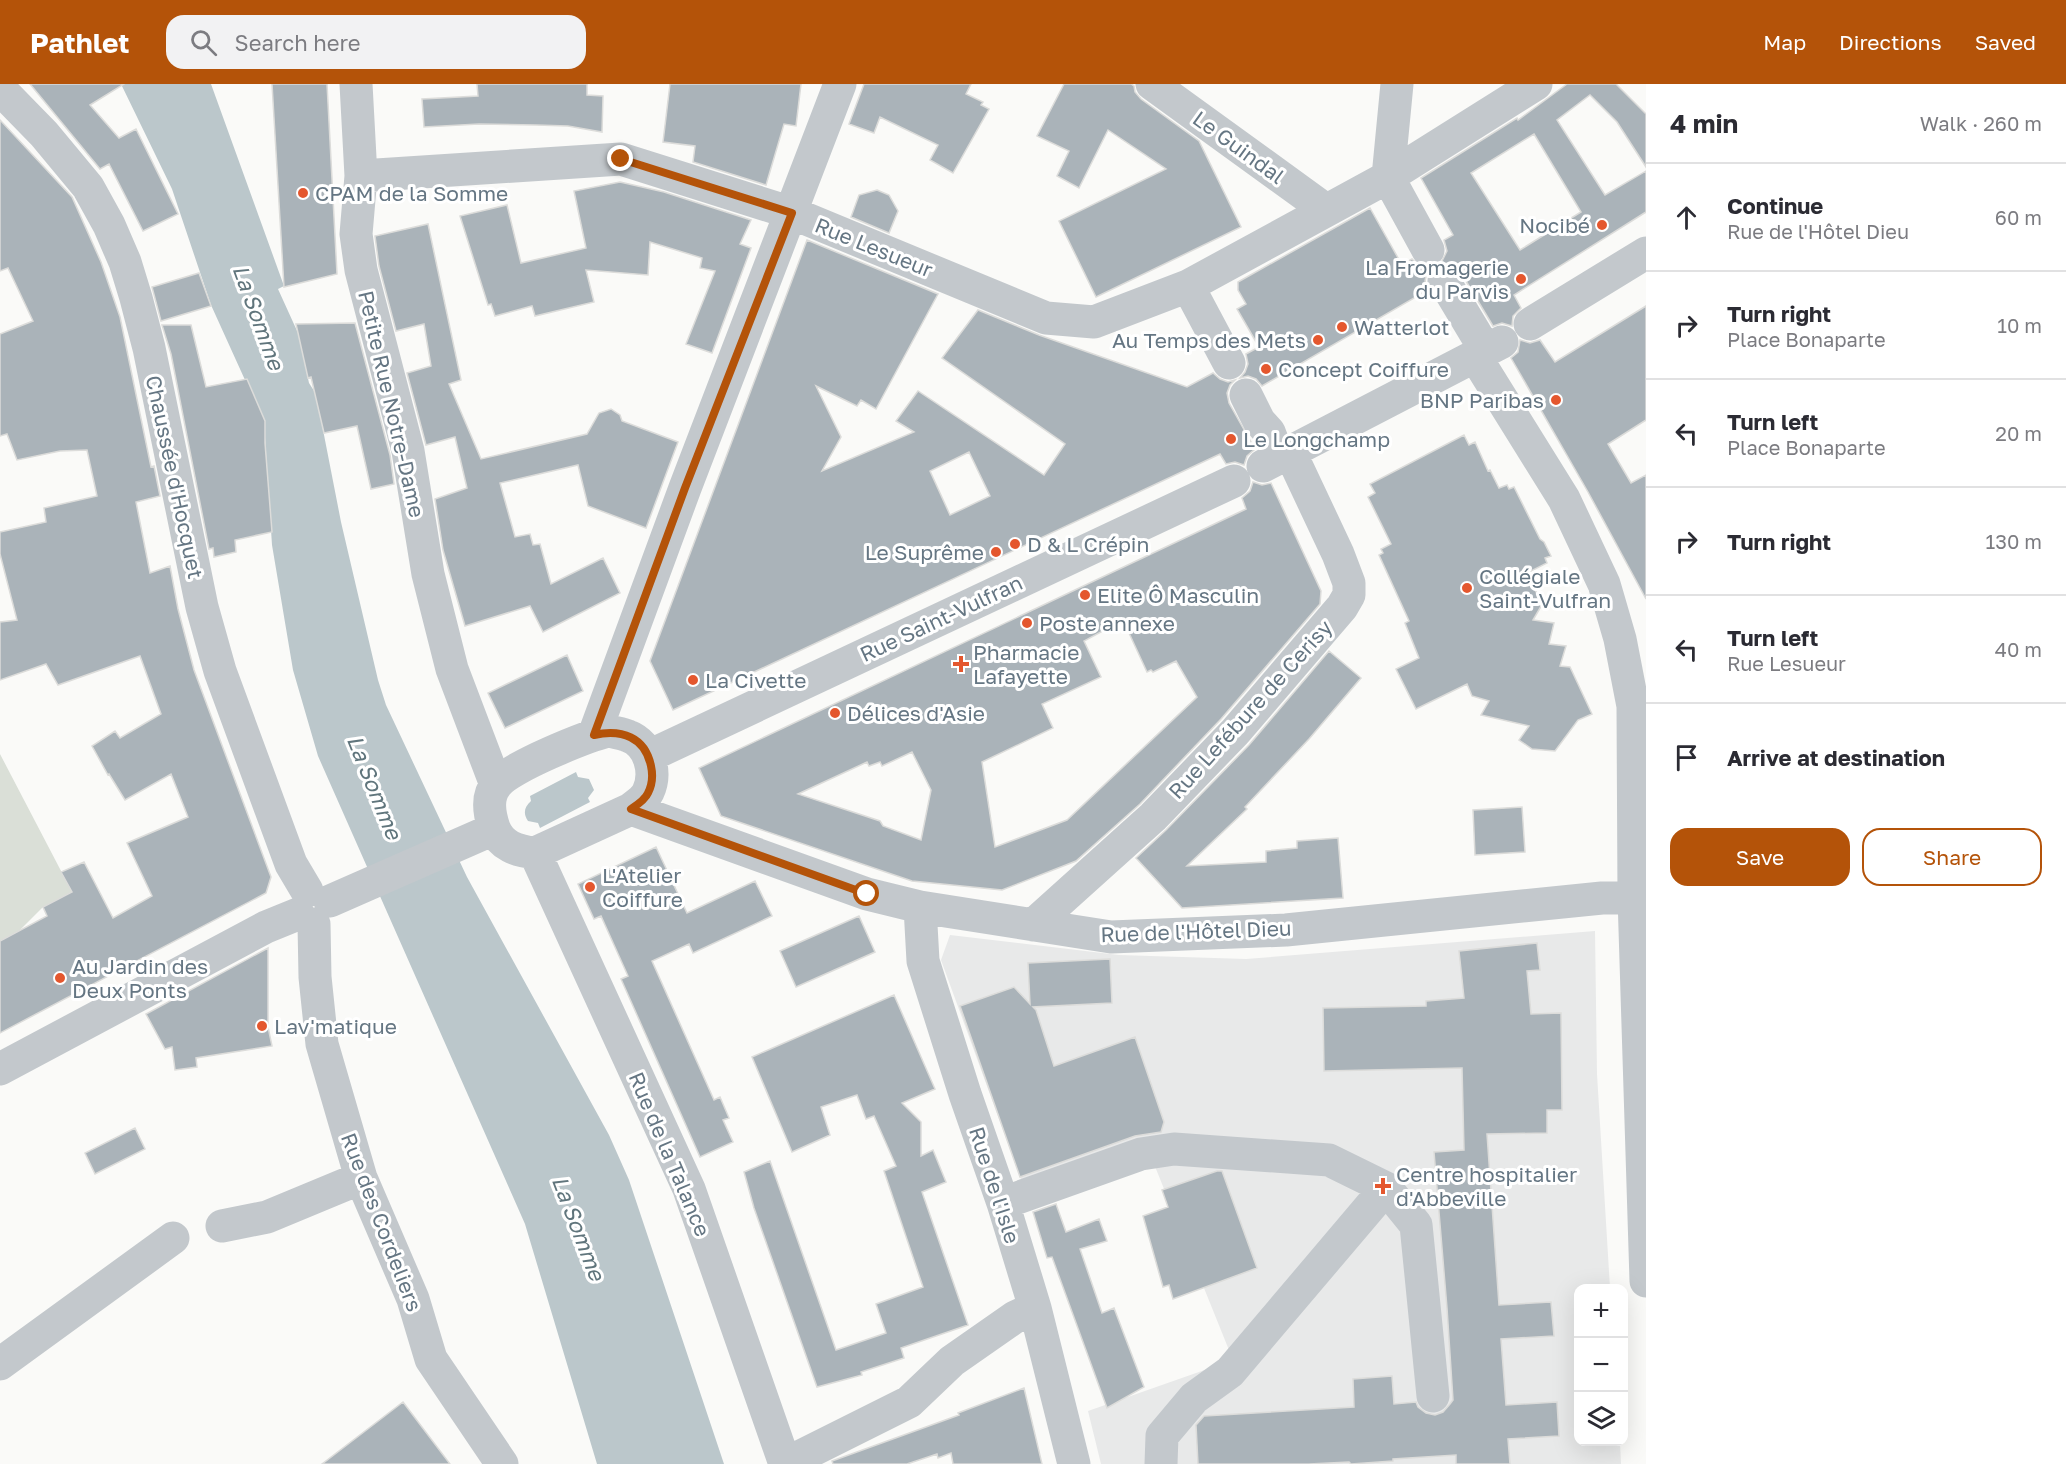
<!DOCTYPE html>
<html lang="en">
<head>
<meta charset="utf-8">
<style>
  :root { --surface:#fff; --page:#f2f2f3; --text:#2b2b33; --muted:#7c7c81; --line:#e1e1e2; --accent:#b45309 }
  body { margin:0; font-family:"Golos Text",sans-serif; background:var(--page); color:var(--text) }
  .controls { position:absolute; right:18px; bottom:18px; display:grid; overflow:hidden; border-radius:12px; box-shadow:0 6px 24px #0002 }
  .controls button { width:54px; height:54px; display:grid; place-items:center; padding:0; border:0; border-bottom:2px solid var(--line); background:var(--surface); color:var(--text); font:30px sans-serif }
  .stop { position:absolute; width:18px; height:18px; margin:-14px; border:4px solid #b45309; border-radius:50%; background:#fff }
  .stop.end { background:#b45309; border-color:#fff; box-shadow:0 2px 6px #0008 }
  .list { margin:0; padding:0; list-style:none }
  h2 { display:flex; justify-content:space-between; align-items:center; height:78px; margin:0; padding:0 24px; font-size:26px }
  h2 small { font-size:20px; font-weight:400; color:var(--muted) }
  .list li { display:grid; grid-template-columns:39px 1fr auto; gap:18px; align-items:center; box-sizing:border-box; height:108px; padding:0 24px; border-top:2px solid var(--line) }
  .list b { display:block; font-size:22px; white-space:nowrap }
  .list p { margin:0; font-size:20px; white-space:nowrap; color:var(--muted) }
  .list em { font-size:20px; font-style:normal; color:var(--muted) }
  .actions { display:flex; gap:12px; padding:18px 24px }
  .actions a { flex:1; padding:14px 0; border:2px solid var(--accent); border-radius:18px; text-align:center; font-size:21px; color:var(--accent) }
  .actions .main { background:var(--accent); color:#fff }
  .icon { flex:none; width:33px; height:33px; fill:none; stroke:currentColor; stroke-width:2; stroke-linecap:round; stroke-linejoin:round }
  .map { position:relative; flex:none; width:1646px; height:1380px; overflow:hidden }
  header { display:flex; align-items:center; gap:36px; box-sizing:border-box; height:84px; padding:0 30px; background:var(--accent); color:#fff }
  header strong { font-size:28px }
  nav { display:flex; gap:33px; margin-inline-start:auto; font-size:21px }
  .search { width:420px; height:54px; background:var(--page); display:flex; align-items:center; gap:15px; box-sizing:border-box; padding:0 21px; border-radius:18px; color:var(--muted); font-size:22px }
  main { display:flex }
  aside { flex:1; background:var(--surface) }
  .map>svg:first-child { display:block }
  .built { fill:#e8e9e9 }
  .green { fill:#dadfd7 }
  .water { fill:#bbc7cb }
  .building { fill:#aab3b9; stroke:#dcdcda; stroke-width:1.5; fill-rule:evenodd }
  .lines { fill:none; stroke-linecap:round; stroke-linejoin:round }
  .minor { stroke:#c3c8cc; stroke-width:33 }
  .route { stroke:#b45309; stroke-width:8 }
  .poi-dot { fill:#e4572e; stroke:#fff; stroke-width:2 }
  .labels { text-anchor:middle; dominant-baseline:central; stroke-width:6; stroke-linejoin:round; paint-order:stroke }
  .street-label { font-size:21px; fill:#657683; stroke:#fff }
  .poi-label { font-size:21px; fill:#657683; stroke:#fff; text-anchor:start }
  .water-label { font-size:22px; font-style:italic; fill:#60757c; stroke:#fff }
</style>
</head>
<body>
<header>
<strong>Pathlet</strong>
<div class="search"><svg class="icon" aria-label="search" viewBox="0 0 24 24"><circle cx="10" cy="10" r="6"/><path d="M15 15l6 6"/></svg>Search here</div>
<nav><a>Map</a><a>Directions</a><a>Saved</a></nav>
</header>
<main>
<div class="map">
<svg width="1646" height="1380" viewBox="0 0 1646 1380">
  <rect width="100%" height="100%" fill="#fafaf8"/>
  <!-- built -->
  <path class="built" d="M1595 847 1597 990 1610 1204H1578V1358H1620L1621 1380H1101L1088 1327 1233 1276 1154 1080 1031 1123 941 876 950 851 1119 871 1246 875Z"/>
  <!-- green -->
  <path class="green" d="M0 670 72 808 43 823 19 847 0 857Z"/>
  <!-- water -->
  <path class="water" d="M121 0H211L284 202 278 205 298 249 309 299 316 310 341 438 378 596 386 621 467 793 609 1051 629 1096 724 1380H597L525 1140 318 672 293 586 272 461 264 338 211 221 172 105Z
    M576 688 578 693 589 695 594 706 588 714 590 718 540 744 538 739 528 737C523 730 524 723 531 717L530 712Z"/>
  <!-- building -->
  <path class="building" d="M30 0H124L90 21 119 54 136 45 178 130 143 147 109 80 100 85Z
    M272 0H327L337 190 284 203Z
    M477 0H587V11L603 12 602 48 568 42 536 41 479 40 424 43 422 15 478 12Z
    M670 0H801L796 42 784 40 766 101 693 78 695 62 663 58Z
    M864 0H971L966 10 983 18 981 21 989 25 953 89 930 76 938 61 880 33 874 49 849 40Z
    M1064 0H1131L1134 2 1135 8 1141 15 1199 57 1241 143 1096 213 1059 137 1166 85 1108 46 1079 104 1057 92 1069 67 1037 52Z
    M1567 0H1616L1646 30V83L1617 38 1590 11 1557 36 1605 111 1646 87V128L1514 211 1521 224 1513 232 1512 242 1502 239 1493 242 1460 187 1453 180 1441 179 1447 167 1444 156 1453 151 1421 94 1517 34 1518 36ZM1534 50 1581 128 1520 166 1471 89Z
    M0 36 72 113 101 178 120 233 151 383 154 382 160 412 136 418 150 489 170 482 178 525 194 586 271 793 266 809 0 949V857L47 832 43 823 72 808 61 788 84 778 113 834 152 812 127 759 188 733 171 690 125 716 109 690 108 691 92 662 115 647 120 654 161 630 140 572 58 601 46 580 0 596V538L17 536 0 470V448L46 438 44 424 97 412 87 366 60 367 17 376 7 350 0 352V250L33 237 8 184 0 187Z
    M620 98 664 108 751 136 740 160 751 164 712 269 686 260 715 187 700 184 702 174 650 158 648 191 586 186 594 218 535 232 532 222 495 232 491 220 488 221 460 132 507 121 521 179 586 164 574 107Z
    M877 106 889 111 898 127 889 149 851 133 859 111Z
    M1370 124 1402 181 1412 175 1419 182 1431 184 1427 188 1425 197 1428 206 1262 302 1256 295 1248 292 1240 294 1245 288 1248 280 1246 270 1259 263 1237 225 1246 220 1238 206V198Z
    M428 140 461 296 449 300 481 375 587 350 599 329 611 325 620 331 622 337 678 358 646 444 588 422 578 381 500 399 515 453 530 450 533 461 540 460 551 500 603 474 620 509 543 548 530 522 465 542 443 466 435 415 467 404 455 353 426 361 407 289 431 282 424 240 396 247 379 182 375 152Z
    M807 156 938 210 876 325 861 316 857 322 816 302 841 353 822 387 914 348 896 337 918 307 1044 391 1065 360 942 274 978 226 1039 251 1187 303 1213 289 1220 295 1228 298 1235 296 1230 301 1227 309 1229 319 1255 365 1247 372 1244 381 1235 378 1226 380 1220 370 673 626 650 577ZM969 368 990 412 950 431 930 387Z
    M199 189 211 222 161 237 152 203Z
    M1646 222V336L1608 360 1631 399 1646 391V515L1588 408 1511 274 1518 268 1520 256 1530 259 1540 256 1555 278Z
    M355 239 390 371 394 400 371 405 357 342 324 349 311 293 308 294 296 240Z
    M162 241H191L206 303 247 295 265 337V359L272 448 235 456 236 468 214 473 213 464 209 465 171 270Z
    M1464 351 1469 361 1475 358 1488 387 1490 386 1499 404 1507 401 1509 405 1514 403 1540 455 1544 458 1551 472 1545 474 1547 479 1525 490 1543 519 1533 536 1554 539 1549 560 1566 562 1560 582 1570 583 1592 630 1578 636 1555 667 1532 665 1519 656 1529 642 1481 631 1489 617 1472 612 1467 600 1416 625 1396 585 1419 574 1405 539 1409 537 1379 471 1383 469 1381 465 1391 460 1368 413 1375 409 1370 400Z
    M1253 398 1262 401 1271 399 1321 507 1320 520 1221 635 1140 720 1076 777 1002 806 912 797 721 732 699 684 1246 425 1242 414 1250 407ZM1123 536 1147 588 1151 586 1153 588 1176 577 1197 613 1067 736 995 763 982 678 1053 644 1042 620 1101 593 1084 557ZM912 668 931 706 921 756 883 742 880 737 798 710 867 678 869 682 880 678 882 682Z
    M1329 567 1361 594 1309 655 1245 723 1247 725 1187 782 1266 778V767L1297 764V757L1338 754 1343 814 1182 824 1136 774 1166 746 1249 661Z
    M567 571 583 607 505 644 488 609Z
    M1522 723 1525 768 1475 771 1473 726Z
    M656 763 687 829 755 797 772 832 693 869 689 860 652 877 714 1016 720 1013 729 1034 723 1036 733 1058 700 1073 621 895 628 892 601 832 594 835 578 800Z
    M859 832 875 868 796 903 780 867Z
    M1537 859 1540 886 1527 887 1531 930 1561 929 1562 1026H1547V1049L1487 1050 1499 1221 1551 1218 1554 1252 1501 1255 1506 1321 1557 1318 1559 1352 1508 1355 1510 1380H1456V1371L1393 1375V1377L1351 1380 1349 1378 1309 1380H1198L1196 1341 1204 1332 1354 1323 1353 1295 1392 1292 1394 1320 1416 1318 1418 1323 1426 1329 1435 1331 1443 1328 1450 1320 1453 1316 1447 1224 1434 1068 1464 1066 1462 984 1324 987 1323 924 1426 922V917L1464 914 1459 867Z
    M268 864V943L272 962 196 974 197 983 175 986 172 963 165 965 146 930Z
    M1110 875 1112 919 1033 923 1036 926 1054 982 1135 953 1164 1038 1161 1048 1135 1052 1020 1093 960 922 1014 903 1030 920 1028 879Z
    M894 911 935 1005 902 1019 921 1038V1072L933 1066 946 1098 922 1108 968 1241 901 1264 904 1274 861 1288 862 1291 817 1303 754 1124 744 1088 770 1077 836 1266 886 1249 876 1220 923 1203 884 1087 896 1082 874 1032 866 1035 857 1011 821 1023 830 1051 792 1068 752 973Z
    M135 1044 145 1065 95 1090 85 1069Z
    M1217 1087H1222L1257 1184 1173 1215 1169 1201 1163 1203 1143 1132 1168 1123 1162 1106Z
    M1056 1120 1066 1148 1099 1135 1107 1157 1080 1165 1102 1229 1114 1224 1144 1303 1107 1324 1052 1173 1047 1174 1033 1128Z
    M1024 1304 1042 1380H953L951 1369 938 1374 937 1370 907 1380H833L832 1377 959 1331 958 1329Z
    M403 1318 450 1380H322Z"/>
  <g class="lines">
    <!-- minor -->
    <path class="minor" d="M356 0 361 92 356 150 361 186 408 367 428 490 452 585 496 701
      M1152 0 1326 126
      M0 5 44 50 88 103 109 141 125 178 136 214 149 264 202 523 220 587 291 780 307 807
      M361 92 621 75 792 129 1046 234 1094 238 1188 202 1388 93 1536 0
      M1388 93 1397 0
      M1388 93 1428 166
      M1444 197 1486 267
      M1188 202 1229 279
      M1530 240 1646 169
      M1475 272 1564 415 1604 500 1620 555 1633 622 1634 813 1646 1197
      M1246 311 1259 337 1269 348 1279 374
      M1263 382 1502 258
      M609 647C616 649 622 649 628 652 650 660 657 689 648 708 645 715 637 720 631 725L535 769C517 767 501 762 494 744 489 729 486 712 497 700 510 683 587 652 609 647Z
      M594 651 685 404 840 0
      M649 672 1234 397
      M631 725 867 810 920 823 1111 853 1286 846 1602 814 1646 813
      M535 769 689 1105 785 1380
      M330 817 494 745
      M920 823 923 877 965 1010 1003 1119 1035 1224 1074 1380
      M314 840 315 893 322 960 361 1094 413 1215 431 1275 502 1380
      M1033 841 1153 733 1235 648 1342 523 1349 511V499L1338 470 1290 368
      M0 985 266 843 298 830
      M1386 1104 1416 1141 1433 1312
      M1003 1119 1141 1070 1174 1065 1329 1076 1386 1104 1230 1288 1194 1314 1162 1352 1161 1380
      M222 1142 267 1133 361 1094
      M0 1280 173 1154
      M785 1380 909 1318 952 1277 1015 1233 1035 1224"/>
  </g>
  <g class="lines">
    <!-- route -->
    <path class="route" d="M621 75 792 129 685 404 594 651C622 645 645 653 651 682 653 691 652 701 648 709 645 716 637 721 631 725L867 810"/>
  </g>
  <!-- markers -->
  <g class="poi-dot">
    <circle cx="303" cy="109" r="6"/>
    <circle cx="1602" cy="141" r="6"/>
    <circle cx="1521" cy="195" r="6"/>
    <circle cx="1342" cy="243" r="6"/>
    <circle cx="1318" cy="256" r="6"/>
    <circle cx="1266" cy="285" r="6"/>
    <circle cx="1556" cy="316" r="6"/>
    <circle cx="1231" cy="355" r="6"/>
    <circle cx="1015" cy="460" r="6"/>
    <circle cx="996" cy="468" r="6"/>
    <circle cx="1467" cy="504" r="6"/>
    <circle cx="1085" cy="511" r="6"/>
    <circle cx="1027" cy="539" r="6"/>
    <path d="M958 571h6v6h6v6h-6v6h-6v-6h-6v-6h6z"/>
    <circle cx="693" cy="596" r="6"/>
    <circle cx="835" cy="629" r="6"/>
    <circle cx="590" cy="803" r="6"/>
    <circle cx="60" cy="894" r="6"/>
    <circle cx="262" cy="942" r="6"/>
    <path d="M1380 1093h6v6h6v6h-6v6h-6v-6h-6v-6h6z"/>
  </g>
  <g class="labels">
    <!-- street labels -->
    <g class="street-label">
      <text transform="translate(1239 63) rotate(36)">Le Guindal</text>
      <text transform="translate(874 163) rotate(22)">Rue Lesueur</text>
      <text transform="translate(392 320) rotate(77)">Petite Rue Notre-Dame</text>
      <text transform="translate(175 393) rotate(78)">Chaussée d'Hocquet</text>
      <text transform="translate(941 534) rotate(-25)">Rue Saint-Vulfran</text>
      <text transform="translate(1250 625) rotate(-48)">Rue Lefébure de Cerisy</text>
      <text transform="translate(1196 847) rotate(-2)">Rue de l'Hôtel Dieu</text>
      <text transform="translate(670 1070) rotate(67)">Rue de la Talance</text>
      <text transform="translate(995 1101) rotate(72)">Rue de l'Isle</text>
      <text transform="translate(382 1138) rotate(69)">Rue des Cordeliers</text>
    </g>
    <!-- poi labels -->
    <g class="poi-label">
      <text x="315" y="109">CPAM de la Somme</text>
      <text x="1590" y="141" text-anchor="end">Nocibé</text>
      <text x="1509" y="183" text-anchor="end">La Fromagerie<tspan x="1509" dy="24">du Parvis</tspan></text>
      <text x="1354" y="243">Watterlot</text>
      <text x="1306" y="256" text-anchor="end">Au Temps des Mets</text>
      <text x="1278" y="285">Concept Coiffure</text>
      <text x="1544" y="316" text-anchor="end">BNP Paribas</text>
      <text x="1243" y="355">Le Longchamp</text>
      <text x="1027" y="460">D &amp; L Crépin</text>
      <text x="984" y="468" text-anchor="end">Le Suprême</text>
      <text x="1479" y="492">Collégiale<tspan x="1479" dy="24">Saint-Vulfran</tspan></text>
      <text x="1097" y="511">Elite Ô Masculin</text>
      <text x="1039" y="539">Poste annexe</text>
      <text x="973" y="568">Pharmacie<tspan x="973" dy="24">Lafayette</tspan></text>
      <text x="705" y="596">La Civette</text>
      <text x="847" y="629">Délices d'Asie</text>
      <text x="602" y="791">L'Atelier<tspan x="602" dy="24">Coiffure</tspan></text>
      <text x="72" y="882">Au Jardin des<tspan x="72" dy="24">Deux Ponts</tspan></text>
      <text x="274" y="942">Lav'matique</text>
      <text x="1396" y="1090">Centre hospitalier<tspan x="1396" dy="24">d'Abbeville</tspan></text>
    </g>
    <!-- water labels -->
    <g class="water-label">
      <text transform="translate(259 233) rotate(70)">La Somme</text>
      <text transform="translate(375 703) rotate(68)">La Somme</text>
      <text transform="translate(579 1144) rotate(69)">La Somme</text>
    </g>
  </g>
</svg>
<div class="controls">
<button>+</button>
<button>−</button>
<button><svg class="icon" aria-label="layers" viewBox="0 0 24 24"><path d="M12 4l9 5-9 5-9-5zM3 14l9 5 9-5"/></svg></button>
</div>
<div class="stop" style="left:867px;top:810px"></div>
<div class="stop end" style="left:621px;top:75px"></div>
</div>
<aside>
<h2>4 min<small>Walk · 260 m</small></h2>
<ul class="list">
<li><svg class="icon" aria-label="ahead" viewBox="0 0 24 24"><path d="M12 20V5M6 11l6-6 6 6"/></svg><div><b>Continue</b><p>Rue de l'Hôtel Dieu</p></div><em>60 m</em></li>
<li><svg class="icon" aria-label="right" viewBox="0 0 24 24"><path d="M7 20v-9h11M14 6l5 5-5 5"/></svg><div><b>Turn right</b><p>Place Bonaparte</p></div><em>10 m</em></li>
<li><svg class="icon" aria-label="left" viewBox="0 0 24 24"><path d="M17 20v-9H6M10 6l-5 5 5 5"/></svg><div><b>Turn left</b><p>Place Bonaparte</p></div><em>20 m</em></li>
<li><svg class="icon" aria-label="right" viewBox="0 0 24 24"><path d="M7 20v-9h11M14 6l5 5-5 5"/></svg><div><b>Turn right</b></div><em>130 m</em></li>
<li><svg class="icon" aria-label="left" viewBox="0 0 24 24"><path d="M17 20v-9H6M10 6l-5 5 5 5"/></svg><div><b>Turn left</b><p>Rue Lesueur</p></div><em>40 m</em></li>
<li><svg class="icon" aria-label="arrive" viewBox="0 0 24 24"><path d="M6 21V4h12l-3 4 3 4H6"/></svg><div><b>Arrive at destination</b></div></li>
</ul>
<div class="actions"><a class="main">Save</a><a>Share</a></div>
</aside>
</main>
</body>
</html>
